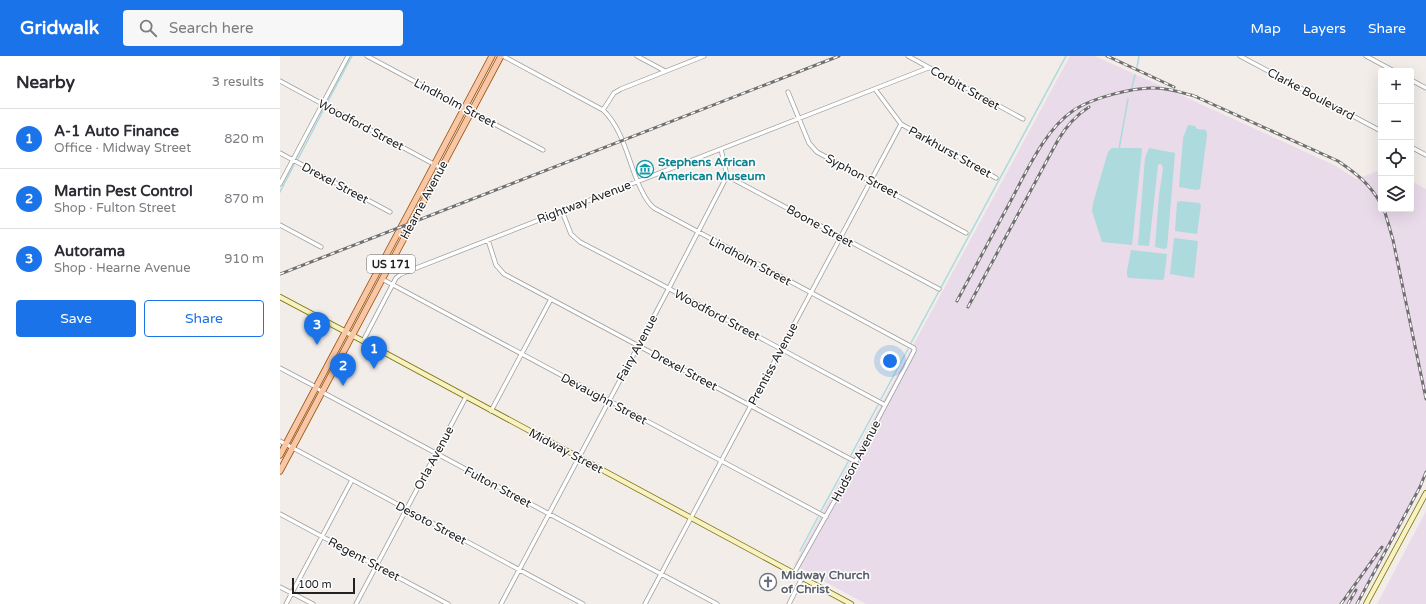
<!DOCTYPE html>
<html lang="en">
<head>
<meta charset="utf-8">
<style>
  :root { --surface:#fff; --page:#f7f7f7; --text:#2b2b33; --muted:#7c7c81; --line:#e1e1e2; --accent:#1a73e8 }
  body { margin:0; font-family:"Varela Round",sans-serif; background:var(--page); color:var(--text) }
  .controls { position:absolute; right:12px; top:12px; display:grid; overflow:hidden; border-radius:4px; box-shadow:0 4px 16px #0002 }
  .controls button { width:36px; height:36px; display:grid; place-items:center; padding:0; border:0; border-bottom:1px solid var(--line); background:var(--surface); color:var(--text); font:20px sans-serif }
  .scale { position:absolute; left:12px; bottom:10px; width:63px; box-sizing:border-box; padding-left:4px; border:2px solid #222; border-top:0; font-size:11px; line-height:14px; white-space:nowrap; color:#222; -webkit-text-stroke:3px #fff; paint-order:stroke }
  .you { position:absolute; left:610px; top:305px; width:14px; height:14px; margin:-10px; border:3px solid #fff; border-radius:50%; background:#1a73e8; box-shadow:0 0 0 6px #1a73e833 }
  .badge { display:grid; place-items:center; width:26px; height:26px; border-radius:50%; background:var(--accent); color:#fff; font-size:13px; font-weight:700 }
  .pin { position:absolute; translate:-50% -33px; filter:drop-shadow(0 1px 2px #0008) }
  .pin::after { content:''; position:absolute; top:21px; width:14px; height:12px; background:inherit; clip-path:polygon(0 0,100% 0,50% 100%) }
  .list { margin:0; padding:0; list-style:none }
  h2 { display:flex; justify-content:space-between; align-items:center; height:52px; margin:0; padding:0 16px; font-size:17px }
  h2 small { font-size:13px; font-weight:400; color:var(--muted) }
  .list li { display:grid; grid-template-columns:26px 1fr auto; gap:12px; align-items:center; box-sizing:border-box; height:60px; padding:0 16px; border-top:1px solid var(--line) }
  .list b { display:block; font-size:15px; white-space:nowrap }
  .list p { margin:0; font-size:13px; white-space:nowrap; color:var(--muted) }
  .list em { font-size:13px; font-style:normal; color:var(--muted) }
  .actions { display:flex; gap:8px; padding:12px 16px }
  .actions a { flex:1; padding:9px 0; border:1px solid var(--accent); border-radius:4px; text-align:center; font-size:14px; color:var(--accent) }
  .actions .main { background:var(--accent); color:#fff }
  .icon { flex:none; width:22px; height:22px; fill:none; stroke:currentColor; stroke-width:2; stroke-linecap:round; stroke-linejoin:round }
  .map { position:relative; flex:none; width:1146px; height:548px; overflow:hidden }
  header { display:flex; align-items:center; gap:24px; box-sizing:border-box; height:56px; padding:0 20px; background:var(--accent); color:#fff }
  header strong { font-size:19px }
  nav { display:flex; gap:22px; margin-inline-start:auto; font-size:14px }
  .search { width:280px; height:36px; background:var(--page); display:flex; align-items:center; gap:10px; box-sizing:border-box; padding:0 14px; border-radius:4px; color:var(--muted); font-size:15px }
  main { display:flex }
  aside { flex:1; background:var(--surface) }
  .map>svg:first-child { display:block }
  .industrial { fill:#eadbea }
  .water { fill:#acdadd }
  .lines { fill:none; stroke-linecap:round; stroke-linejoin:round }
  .stream { stroke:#acdadd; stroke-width:1.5 }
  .street-casing { stroke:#9f9f9f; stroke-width:5 }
  .secondary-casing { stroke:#78700a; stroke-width:6 }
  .primary-casing { stroke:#994f06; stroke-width:7 }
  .street { stroke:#fff; stroke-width:3.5 }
  .secondary { stroke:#f8f1c1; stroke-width:4.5 }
  .primary { stroke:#f8c7a7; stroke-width:5.5 }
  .rail-casing { stroke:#707070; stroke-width:3 }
  .rail { stroke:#fff; stroke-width:1.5; stroke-dasharray:4.5; stroke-linecap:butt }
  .labels { text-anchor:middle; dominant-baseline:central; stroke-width:3; stroke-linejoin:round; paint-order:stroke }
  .shield { fill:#fff; stroke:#646464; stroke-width:1 }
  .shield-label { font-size:11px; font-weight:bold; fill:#222 }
  .street-label { font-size:12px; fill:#222; stroke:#fff }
  .culture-label { font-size:12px; font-weight:bold; fill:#0d838f; stroke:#fff; text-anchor:start }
  .worship-label { font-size:12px; font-weight:bold; fill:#5b616d; stroke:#fff; text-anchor:start }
</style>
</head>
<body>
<header>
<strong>Gridwalk</strong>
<div class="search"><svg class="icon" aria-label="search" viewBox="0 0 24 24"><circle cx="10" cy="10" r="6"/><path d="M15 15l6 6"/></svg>Search here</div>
<nav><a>Map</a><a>Layers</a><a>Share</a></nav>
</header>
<main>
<aside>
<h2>Nearby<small>3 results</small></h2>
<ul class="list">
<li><span class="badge">1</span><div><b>A-1 Auto Finance</b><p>Office · Midway Street</p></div><em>820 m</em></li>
<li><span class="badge">2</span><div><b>Martin Pest Control</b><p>Shop · Fulton Street</p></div><em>870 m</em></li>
<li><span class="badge">3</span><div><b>Autorama</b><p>Shop · Hearne Avenue</p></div><em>910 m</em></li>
</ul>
<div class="actions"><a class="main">Save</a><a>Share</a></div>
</aside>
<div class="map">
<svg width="1146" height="548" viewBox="0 0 1146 548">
  <rect width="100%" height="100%" fill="#f2ede9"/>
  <!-- industrial -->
  <path class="industrial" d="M790 0H815L1028 97 1056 110 1076 123 1101 114V153H1131V125L1146 133V419L1076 548H586L514 509Z
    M1146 455V548H1097Z"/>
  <!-- water -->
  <path class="water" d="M908 69 915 70 917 73 926 74 927 79 920 133 916 134 899 131 903 82Z
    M832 92H860L862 93 852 189 822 186 812 155 813 147 828 96Z
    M869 92 895 97 887 192 884 193 875 191 879 140 883 112 882 109 880 108 878 109 869 190 858 189 865 102Z
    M900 145 919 147 921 149 917 178 895 175 897 146Z
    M894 182 918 185 914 222 890 218Z
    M851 194 887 198 884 223 882 224 849 222 847 220V215Z"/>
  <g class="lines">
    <!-- stream -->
    <path class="stream" d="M857 11 859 0
      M852 31 855 19
      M47 47 72 0
      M839 93 848 43
      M18 103 44 53
      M0 136 14 109
      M631 287 786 0
      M601 343 628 293
      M571 399 598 349
      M541 455 568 406
      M520 495 538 461"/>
    <!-- street casing -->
    <g class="street-casing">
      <path id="street" d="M87 0 263 94
        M223 0 323 54C343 73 348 104 359 129 363 137 366 146 374 152L634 292V295L555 444 514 517
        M357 0 385 15
        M628 0 743 63
        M960 0 1101 75
        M1086 0 1114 15
        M1131 24 1146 32
        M0 25 161 112
        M595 33 621 68 716 122
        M508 36 529 87 537 96 686 177
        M323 54 334 37 341 33 424 0
        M1131 91 1146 99
        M441 93 447 120
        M0 97 110 156
        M447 120 659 233
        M0 128 68 0
        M282 155 291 178 300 186 373 224 605 349
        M0 169 41 191
        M208 184 216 209 224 218 576 406
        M102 223 546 461
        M83 285 116 222 121 218 648 12
        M0 312 36 331 42 336 437 548
        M211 355 271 243
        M0 385 303 548
        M0 458 168 548
        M0 531 33 548
        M6 548 72 424
        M76 548 186 341
        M221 548 389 232 447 120
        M365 548 621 68
        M509 548 522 522"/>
    </g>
    <!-- secondary casing -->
    <g class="secondary-casing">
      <path id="secondary" d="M0 241 83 285 571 548
        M1086 548 1146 437"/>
    </g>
    <!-- primary casing -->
    <g class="primary-casing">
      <path id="primary" d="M0 399 212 0
        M0 415 221 0"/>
    </g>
    <!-- street -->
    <use href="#street" class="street"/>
    <!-- secondary -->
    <use href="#secondary" class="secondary"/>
    <!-- primary -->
    <use href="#primary" class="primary"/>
    <!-- rail casing -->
    <g class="rail-casing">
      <path id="rail" d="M827 0 894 31
        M912 39 1058 105C1077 118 1090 128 1101 148
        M1104 153 1113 184 1146 343
        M0 218 559 0
        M677 245C694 213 712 180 729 148 746 117 764 74 794 54 812 42 854 31 875 32 890 32 903 37 917 41
        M688 251 778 84C786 71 796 59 809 51
        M1061 548 1102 491
        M1068 548 1076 534
        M1077 548 1140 431 1146 416"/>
    </g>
    <!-- rail -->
    <use href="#rail" class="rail"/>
  </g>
  <!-- icons -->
  <defs>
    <g id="museum-ring" transform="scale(0.9)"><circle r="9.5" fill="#fff" stroke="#0f9aa8" stroke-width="1.5"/><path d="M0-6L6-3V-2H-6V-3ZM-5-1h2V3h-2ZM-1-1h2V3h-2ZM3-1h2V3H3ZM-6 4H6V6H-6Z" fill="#0f9aa8"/></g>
    <g id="church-ring" transform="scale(0.9)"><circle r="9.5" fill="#fff" stroke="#6b7280" stroke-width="1.5"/><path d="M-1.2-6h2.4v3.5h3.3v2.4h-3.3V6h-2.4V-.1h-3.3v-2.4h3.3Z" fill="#6b7280"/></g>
  </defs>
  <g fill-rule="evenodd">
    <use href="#museum-ring" x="365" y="113"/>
    <use href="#church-ring" x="488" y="526"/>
  </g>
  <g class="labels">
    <!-- shield labels -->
    <rect class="shield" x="87" y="199" width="48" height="18" rx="3"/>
    <g class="shield-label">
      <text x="111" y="208">US 171</text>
    </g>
    <!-- street labels -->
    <g class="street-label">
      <text transform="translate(685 32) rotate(29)">Corbitt Street</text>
      <text transform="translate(1031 38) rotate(28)">Clarke Boulevard</text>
      <text transform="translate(175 47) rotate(28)">Lindholm Street</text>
      <text transform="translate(81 69) rotate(28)">Woodford Street</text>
      <text transform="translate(670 96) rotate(29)">Parkhurst Street</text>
      <text transform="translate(582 120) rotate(28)">Syphon Street</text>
      <text transform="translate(55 127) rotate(28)">Drexel Street</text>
      <text transform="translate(144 144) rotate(-62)">Hearne Avenue</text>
      <text transform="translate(304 146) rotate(-21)">Rightway Avenue</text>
      <text transform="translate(540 170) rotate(29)">Boone Street</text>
      <text transform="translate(470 205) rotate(28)">Lindholm Street</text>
      <text transform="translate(437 259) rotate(28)">Woodford Street</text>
      <text transform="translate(357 292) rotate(-62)">Fairy Avenue</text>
      <text transform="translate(493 308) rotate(-62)">Prentiss Avenue</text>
      <text transform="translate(404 314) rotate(28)">Drexel Street</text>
      <text transform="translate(324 343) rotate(28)">Devaughn Street</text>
      <text transform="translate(286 395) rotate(28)">Midway Street</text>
      <text transform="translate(154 402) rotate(-62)">Orla Avenue</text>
      <text transform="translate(576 405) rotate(-62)">Hudson Avenue</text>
      <text transform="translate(218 431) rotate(28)">Fulton Street</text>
      <text transform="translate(151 467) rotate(28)">Desoto Street</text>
      <text transform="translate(84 503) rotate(28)">Regent Street</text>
    </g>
    <!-- culture labels -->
    <g class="culture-label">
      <text x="378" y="106">Stephens African<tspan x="378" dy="14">American Museum</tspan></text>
    </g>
    <!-- worship labels -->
    <g class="worship-label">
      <text x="501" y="519">Midway Church<tspan x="501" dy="14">of Christ</tspan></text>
    </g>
  </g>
</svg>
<div class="controls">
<button>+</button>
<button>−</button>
<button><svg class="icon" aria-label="locate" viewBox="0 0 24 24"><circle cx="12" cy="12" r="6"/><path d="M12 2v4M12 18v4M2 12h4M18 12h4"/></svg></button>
<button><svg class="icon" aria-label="layers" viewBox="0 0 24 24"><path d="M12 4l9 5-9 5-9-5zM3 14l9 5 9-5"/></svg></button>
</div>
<div class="scale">100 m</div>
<div class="you"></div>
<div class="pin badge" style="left:94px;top:313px">1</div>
<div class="pin badge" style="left:63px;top:330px">2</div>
<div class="pin badge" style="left:37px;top:289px">3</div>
</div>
</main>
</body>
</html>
